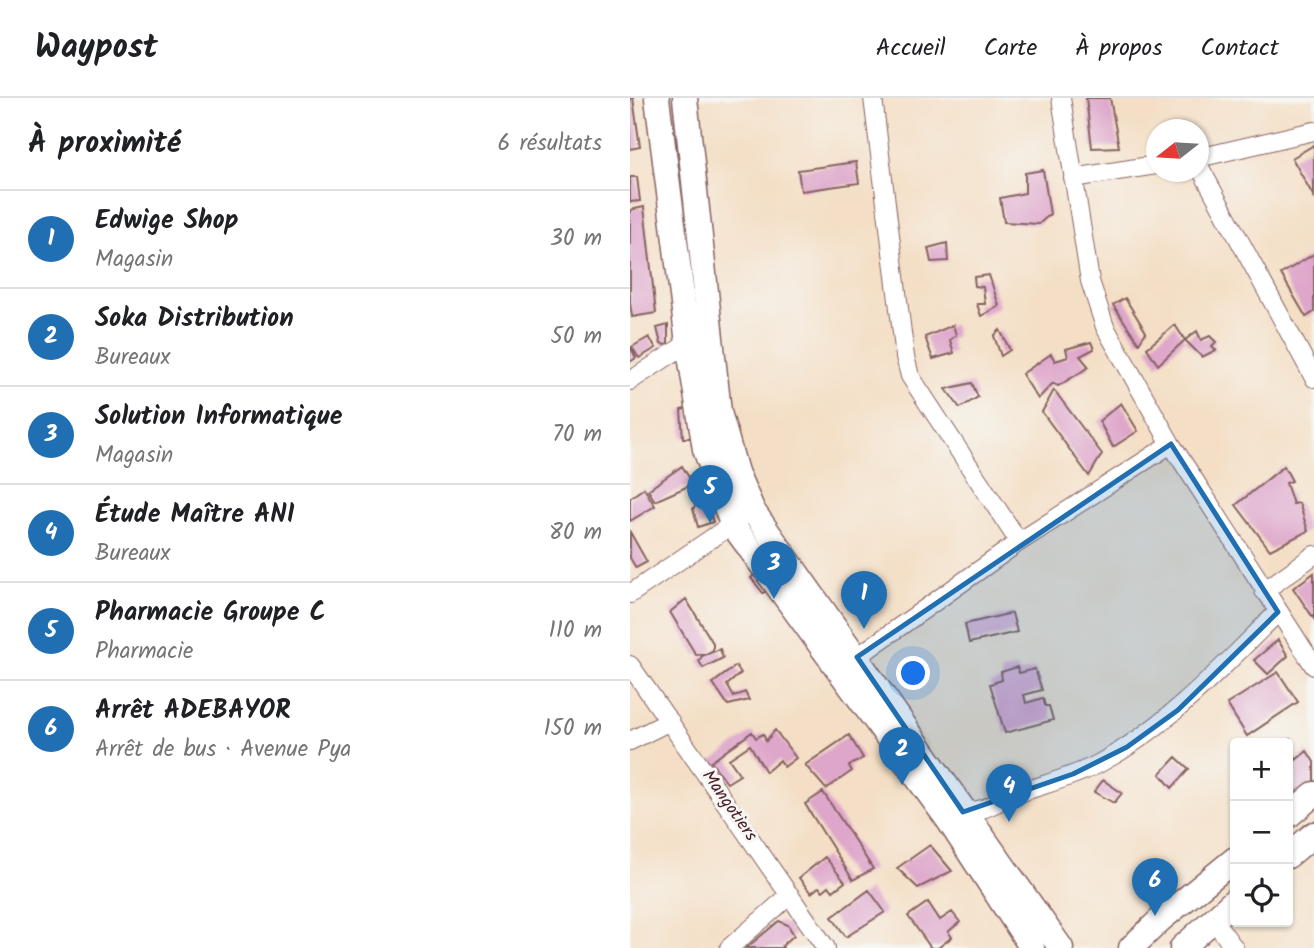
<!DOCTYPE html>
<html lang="fr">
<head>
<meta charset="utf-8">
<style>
  :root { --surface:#fff; --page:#f6f6f6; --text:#202124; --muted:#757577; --line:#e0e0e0; --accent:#1f6fb2 }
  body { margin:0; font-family:Kalam,sans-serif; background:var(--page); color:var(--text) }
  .controls { position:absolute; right:21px; bottom:21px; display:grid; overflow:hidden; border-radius:7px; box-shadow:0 2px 5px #0004 }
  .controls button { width:63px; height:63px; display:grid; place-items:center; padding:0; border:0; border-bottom:2px solid var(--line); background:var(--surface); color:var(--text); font:35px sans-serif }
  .compass { position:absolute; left:516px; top:21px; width:63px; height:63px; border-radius:50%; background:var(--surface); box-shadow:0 2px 5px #0004; rotate:253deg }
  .you { position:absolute; left:284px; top:576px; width:24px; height:24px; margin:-18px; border:5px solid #fff; border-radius:50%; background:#1a73e8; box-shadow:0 0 0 10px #1a73e833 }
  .badge { display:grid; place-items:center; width:46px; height:46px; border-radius:50%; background:var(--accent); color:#fff; font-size:23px; font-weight:700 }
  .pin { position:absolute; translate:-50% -58px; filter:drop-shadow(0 2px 4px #0008) }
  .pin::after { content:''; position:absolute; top:37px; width:24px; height:21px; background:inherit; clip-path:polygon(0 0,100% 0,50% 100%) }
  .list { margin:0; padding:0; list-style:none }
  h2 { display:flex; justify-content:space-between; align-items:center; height:91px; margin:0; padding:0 28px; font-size:30px }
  h2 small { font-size:23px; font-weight:400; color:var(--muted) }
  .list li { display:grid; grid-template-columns:46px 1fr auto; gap:21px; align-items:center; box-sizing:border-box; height:98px; padding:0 28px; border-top:2px solid var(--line) }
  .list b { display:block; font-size:26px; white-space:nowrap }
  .list p { margin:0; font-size:23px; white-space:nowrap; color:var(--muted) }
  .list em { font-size:23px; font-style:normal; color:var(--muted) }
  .icon { flex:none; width:38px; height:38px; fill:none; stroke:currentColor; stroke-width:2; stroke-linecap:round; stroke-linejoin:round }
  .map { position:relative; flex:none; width:684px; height:850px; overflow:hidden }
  header { display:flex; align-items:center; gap:42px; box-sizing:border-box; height:98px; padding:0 35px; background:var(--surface); border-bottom:2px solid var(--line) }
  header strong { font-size:33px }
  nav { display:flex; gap:38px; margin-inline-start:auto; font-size:24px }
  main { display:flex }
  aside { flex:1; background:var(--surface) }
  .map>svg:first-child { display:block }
  .building { fill:#dea6ca }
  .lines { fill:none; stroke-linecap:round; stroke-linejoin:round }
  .street-casing { stroke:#866261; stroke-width:20 }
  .secondary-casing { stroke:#866261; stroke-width:27 }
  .street { stroke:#fff; stroke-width:18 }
  .secondary { stroke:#fff; stroke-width:24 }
  .marked { fill:#1f6fb2; fill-opacity:0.2; stroke:#1f6fb2; stroke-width:5; stroke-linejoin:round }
  .labels { text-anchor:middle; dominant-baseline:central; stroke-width:6; stroke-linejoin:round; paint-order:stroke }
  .street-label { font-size:18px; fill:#4a1f2b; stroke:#f6f6f2 }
</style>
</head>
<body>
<header>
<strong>Waypost</strong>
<nav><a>Accueil</a><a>Carte</a><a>À propos</a><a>Contact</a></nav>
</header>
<main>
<aside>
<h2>À proximité<small>6 résultats</small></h2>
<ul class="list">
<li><span class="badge">1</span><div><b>Edwige Shop</b><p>Magasin</p></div><em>30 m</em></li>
<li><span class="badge">2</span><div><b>Soka Distribution</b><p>Bureaux</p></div><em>50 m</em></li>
<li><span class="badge">3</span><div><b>Solution Informatique</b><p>Magasin</p></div><em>70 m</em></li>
<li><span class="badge">4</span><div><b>Étude Maître ANI</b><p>Bureaux</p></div><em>80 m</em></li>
<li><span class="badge">5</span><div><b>Pharmacie Groupe C</b><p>Pharmacie</p></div><em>110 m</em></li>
<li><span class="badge">6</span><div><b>Arrêt ADEBAYOR</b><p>Arrêt de bus · Avenue Pya</p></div><em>150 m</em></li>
</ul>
</aside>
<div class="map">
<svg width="684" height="850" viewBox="0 0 684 850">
  <rect width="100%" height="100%" fill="#f6f6f2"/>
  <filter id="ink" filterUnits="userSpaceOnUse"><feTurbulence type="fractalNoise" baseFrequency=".0143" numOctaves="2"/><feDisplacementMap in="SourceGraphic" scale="14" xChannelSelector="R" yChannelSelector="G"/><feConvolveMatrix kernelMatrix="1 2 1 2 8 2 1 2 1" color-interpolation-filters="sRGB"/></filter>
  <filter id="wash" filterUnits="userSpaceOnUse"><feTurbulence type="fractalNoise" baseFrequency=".00686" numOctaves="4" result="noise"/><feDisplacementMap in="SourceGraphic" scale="28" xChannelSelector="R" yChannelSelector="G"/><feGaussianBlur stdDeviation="1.57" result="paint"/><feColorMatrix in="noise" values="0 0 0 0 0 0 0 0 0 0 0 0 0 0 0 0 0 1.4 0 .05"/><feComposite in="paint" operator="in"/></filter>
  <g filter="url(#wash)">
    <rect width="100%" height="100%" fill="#f4dfc6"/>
    <g id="blocks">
      <!-- building -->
      <path class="building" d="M0 0H3L10 49 0 51Z
        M456 0H480L489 49 462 50Z
        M684 47V99L662 60Z
        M226 64 229 85 171 93 168 72Z
        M413 72 420 116 409 126 374 124 370 100 395 95V75Z
        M0 79H7L10 103 0 104Z
        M14 109 26 215 2 219 0 204V112Z
        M317 145 318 163 301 164 298 150Z
        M684 156V214L676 219 651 176Z
        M359 177 369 208 351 218 347 206H355L353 189 345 188 344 179Z
        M495 200 516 234 509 245 483 207Z
        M38 227V247L31 246 27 230Z
        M323 227 326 237 320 242 324 255 303 261 295 239Z
        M545 227 555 242 567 233 571 242 580 238 586 244 582 248 586 252 572 259 555 242 528 267 517 250Z
        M370 232 380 252 371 258 364 238Z
        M19 239 26 250 9 260 2 249Z
        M461 244 464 251 450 258 459 269 428 288 423 285 408 301 392 276 421 256 425 263 438 259 436 251Z
        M0 248 6 260 0 264Z
        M342 285 348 299 330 310 316 291Z
        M424 292 472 356 459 378 412 314Z
        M491 305 508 333 483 349 469 323Z
        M59 310 61 340H53L51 312Z
        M52 368 63 386 25 403 18 392Z
        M654 368 662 383 656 385 663 406 669 405 678 433 640 452 606 407Z
        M14 390 25 408 0 423V400Z
        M71 400H81L84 410 80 414 83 424 68 429 63 411Z
        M0 434 17 464 6 470 0 460Z
        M127 474 139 491 133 495 121 480Z
        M684 475V521L663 490Z
        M56 501 83 545V552L76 556 66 557 40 514Z
        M382 515 387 534 339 545 335 526Z
        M648 542 658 558 638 576 624 562Z
        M90 551 93 560 73 570 69 563 72 558Z
        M106 568 111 575 97 587 104 599 115 594 119 602 98 607 83 585Z
        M387 569 389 575 405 571 412 592 394 597 396 605 413 600 415 608H419L423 622 375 635 360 586 372 582 371 574Z
        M648 574 668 604 617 638 597 606Z
        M145 632 166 660 154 669 150 662 136 674 120 647 99 661 110 677 97 685 81 664 122 634 126 640 133 636 136 643Z
        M219 637 233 660 219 668 222 673 196 691 175 667Z
        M660 641 666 662 677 653 684 664V689L658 714V645H648Z
        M546 659 559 671 542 690 530 676Z
        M473 682 492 695 484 705 464 694Z
        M193 694 243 771 223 782 175 706Z
        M300 747 322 773 288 790 267 770Z
        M195 759 215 784 203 793 199 788 193 793 189 789 181 795 169 780Z
        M239 792 255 814 216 839 202 819Z
        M298 804 310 822 322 814 330 824 318 834 322 839 308 850H301L278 818Z
        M149 823 158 827 164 837 152 848 153 850H116Z"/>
    </g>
  </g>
  <g filter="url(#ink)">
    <use href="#blocks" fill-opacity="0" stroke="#866261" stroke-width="2"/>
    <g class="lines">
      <!-- street casing -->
      <g class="street-casing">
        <path id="street" d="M243 0 275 259 280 278 389 444
          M431 0 460 183 475 229 541 346 684 568
          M568 60 684 33
          M568 66 684 280
          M443 80 526 67
          M0 283 58 245
          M634 493 684 457
          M0 496 110 421
          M227 559 389 444 541 346
          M0 567 196 850
          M0 643 40 623
          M327 717C334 711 343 714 352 711 362 708 371 702 381 698 410 687 442 680 470 665 540 627 593 568 648 514
          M583 821 604 850
          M99 850 160 797"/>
      </g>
      <!-- secondary casing -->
      <g class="secondary-casing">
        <path id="secondary" d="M27 0 58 245 75 351 102 426 319 723 402 850
          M55 0 89 314 106 374 123 413 431 850
          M658 718 684 696
          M658 758 684 736
          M501 850 530 822 605 761
          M552 850 605 802"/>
      </g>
      <!-- street -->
      <use href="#street" class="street"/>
      <!-- secondary -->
      <use href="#secondary" class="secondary"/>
    </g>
  </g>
  <!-- marked area -->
  <path class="marked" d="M541 346 648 514 548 612 497 649 443 676 333 714 227 559Z"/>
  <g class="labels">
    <!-- street labels -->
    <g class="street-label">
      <text transform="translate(99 708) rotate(55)">Mangotiers</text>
    </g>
  </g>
</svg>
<div class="controls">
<button>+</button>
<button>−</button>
<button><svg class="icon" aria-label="locate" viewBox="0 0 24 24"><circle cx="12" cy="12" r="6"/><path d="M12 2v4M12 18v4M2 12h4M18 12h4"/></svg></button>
</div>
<svg class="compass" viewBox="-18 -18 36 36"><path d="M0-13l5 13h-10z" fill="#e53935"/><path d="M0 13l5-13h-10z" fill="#757577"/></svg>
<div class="you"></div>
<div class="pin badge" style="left:234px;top:531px">1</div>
<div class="pin badge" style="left:272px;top:687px">2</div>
<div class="pin badge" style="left:144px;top:501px">3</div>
<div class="pin badge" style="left:379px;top:724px">4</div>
<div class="pin badge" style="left:80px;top:425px">5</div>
<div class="pin badge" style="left:525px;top:818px">6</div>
</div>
</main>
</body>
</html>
